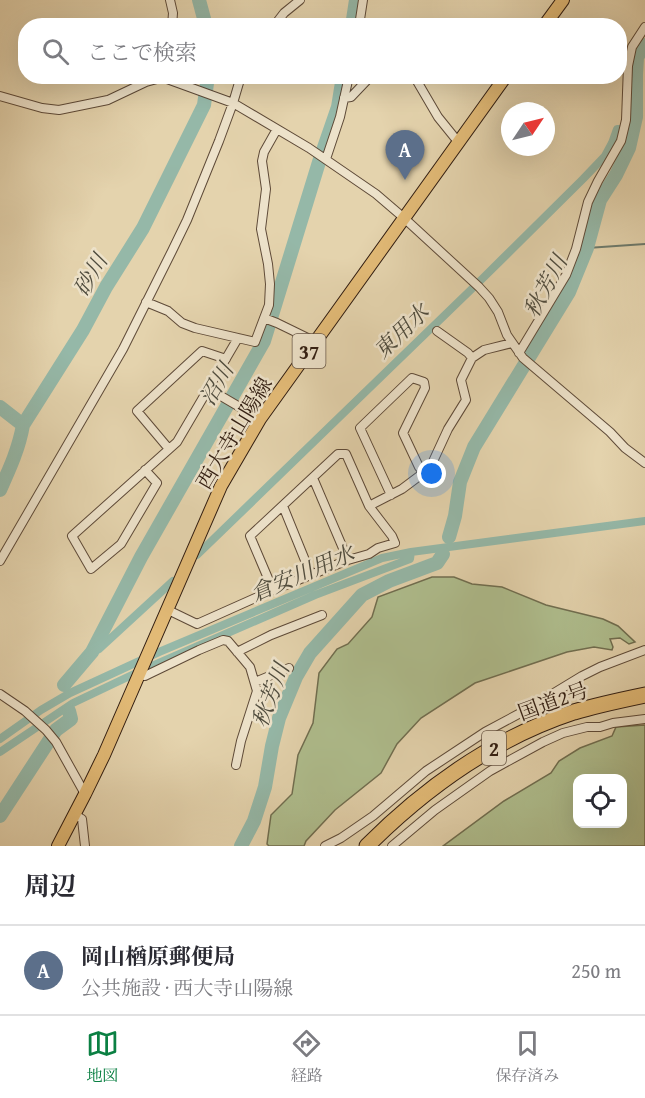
<!DOCTYPE html>
<html lang="ja">
<head>
<meta charset="utf-8">
<style>
  :root { --surface:#fff; --page:#f7f7f7; --text:#2b2b33; --muted:#7c7c81; --line:#e1e1e2; --accent:#0b8043 }
  body { margin:0; font-family:"Gentium Book Plus","Noto Serif JP",serif; background:var(--page); color:var(--text) }
  .controls { position:absolute; right:18px; bottom:18px; display:grid; overflow:hidden; border-radius:12px; box-shadow:0 6px 24px #0002 }
  .controls button { width:54px; height:54px; display:grid; place-items:center; padding:0; border:0; border-bottom:2px solid var(--line); background:var(--surface); color:var(--text); font:30px sans-serif }
  .compass { position:absolute; left:501px; top:102px; width:54px; height:54px; border-radius:50%; background:var(--surface); box-shadow:0 6px 24px #0002; rotate:55deg }
  .you { position:absolute; left:432px; top:474px; width:21px; height:21px; margin:-15px; border:4px solid #fff; border-radius:50%; background:#1a73e8; box-shadow:0 0 0 9px #1a73e833 }
  .badge { display:grid; place-items:center; width:39px; height:39px; border-radius:50%; background:var(--accent); color:#fff; font-size:20px; font-weight:700 }
  .pin { position:absolute; translate:-50% -50px; filter:drop-shadow(0 2px 3px #0008) }
  .pin::after { content:''; position:absolute; top:32px; width:21px; height:18px; background:inherit; clip-path:polygon(0 0,100% 0,50% 100%) }
  .list { margin:0; padding:0; list-style:none }
  h2 { display:flex; justify-content:space-between; align-items:center; height:78px; margin:0; padding:0 24px; font-size:26px }
  h2 small { font-size:20px; font-weight:400; color:var(--muted) }
  .list li { display:grid; grid-template-columns:39px 1fr auto; gap:18px; align-items:center; box-sizing:border-box; height:90px; padding:0 24px; border-top:2px solid var(--line) }
  .list b { display:block; font-size:22px; white-space:nowrap }
  .list p { margin:0; font-size:20px; white-space:nowrap; color:var(--muted) }
  .list em { font-size:20px; font-style:normal; color:var(--muted) }
  .icon { flex:none; width:33px; height:33px; fill:none; stroke:currentColor; stroke-width:2; stroke-linecap:round; stroke-linejoin:round }
  .map { position:relative; flex:none; width:645px; height:846px; overflow:hidden }
  .search { position:absolute; background:var(--surface); box-shadow:0 6px 24px #0002; left:18px; right:18px; top:18px; height:66px; display:flex; align-items:center; gap:15px; box-sizing:border-box; padding:0 21px; border-radius:24px; color:var(--muted); font-size:22px }
  .sheet { height:168px; background:var(--surface) }
  nav { display:flex; justify-content:space-around; align-items:center; box-sizing:border-box; height:84px; border-top:2px solid var(--line); background:var(--surface); font-size:16px; color:var(--muted) }
  nav a { display:grid; justify-items:center; gap:3px }
  nav .on { color:var(--accent) }
  .map>svg:first-child { display:block }
  .green { fill:#afbe8e; stroke:#706e50; stroke-width:1.5; fill-rule:evenodd }
  .lines { fill:none; stroke-linecap:round; stroke-linejoin:round }
  .stream { stroke:#6d7a6c; stroke-width:2 }
  .canal { stroke:#95b8a8; stroke-width:8 }
  .river { stroke:#95b8a8; stroke-width:14 }
  .street-casing { stroke:#5e4a38; stroke-width:10 }
  .primary-casing { stroke:#311d11; stroke-width:14 }
  .highway-casing { stroke:#311d11; stroke-width:17 }
  .street { stroke:#ede2ca; stroke-width:8 }
  .primary { stroke:#e2ba76; stroke-width:12 }
  .highway { stroke:#e2ba76; stroke-width:15 }
  .labels { text-anchor:middle; dominant-baseline:central; stroke-width:5; stroke-linejoin:round; paint-order:stroke }
  .shield { fill:#ede2ca; stroke:#695848; stroke-width:1.5 }
  .shield-label { font-size:20px; font-weight:bold; fill:#311d11 }
  .street-label { font-size:21px; fill:#311d11; stroke:#ede2ca }
  .water-label { font-size:22px; font-style:italic; fill:#4f4c3e; stroke:#ede2ca }
</style>
</head>
<body>
<div class="map">
<svg width="645" height="846" viewBox="0 0 645 846">
  <rect width="100%" height="100%" fill="#e4d3ad"/>
  <filter id="stains"><feTurbulence type="fractalNoise" baseFrequency=".00333" numOctaves="4"/><feColorMatrix values="0 0 0 0 .2 0 0 0 0 .09 0 0 0 0 .02 0 0 0 .5 -.17"/></filter>
  <radialGradient id="worn" r=".72"><stop offset=".6" stop-color="#630" stop-opacity="0"/><stop offset="1" stop-color="#630" stop-opacity=".3"/></radialGradient>
  <!-- green -->
  <path class="green" d="M432 577H454L472 584 502 587 546 605 603 619 618 626 635 642 629 644 620 638 610 639 613 647 612 650 594 647 567 652 475 683 421 718 397 744 381 773 335 810 306 841 304 846H269L267 844 271 815 292 794 298 755 313 723 319 673 337 649 348 644 372 617 378 597Z
    M645 725V846H443L504 801 551 773 559 761 580 748 612 736 616 727ZM578 778H622V824H578Z"/>
  <g class="lines">
    <!-- stream -->
    <path class="stream" d="M587 248 645 244"/>
    <!-- canal -->
    <path class="canal" d="M197 555 481 280 583 179 605 156 612 143 617 129H622
      M92 652 99 649 173 581
      M152 666 315 595 410 559 411 552
      M0 739 41 710 70 693 159 652 382 558 411 552 645 521
      M0 752 73 703 134 674"/>
    <!-- river -->
    <path class="river" d="M199 0 206 26
      M352 26 356 0
      M0 407 23 425
      M0 490C10 468 19 448 23 425L83 330 106 287 143 228 204 105 208 76
      M449 537 455 516 460 482 474 447 569 292 587 248 600 200 616 175 629 148 636 117V74L637 57 645 45
      M64 685 92 652 141 557 264 341 319 162 338 107 343 76
      M0 816 56 730 71 719 69 711
      M241 846 254 821 265 787 272 746 279 718 296 677 310 653 362 595 389 581 437 563 443 554"/>
    <!-- street casing -->
    <g class="street-casing">
      <path id="street" d="M170 0 173 13 172 26
        M274 26 284 13 300 0
        M359 26 363 0
        M414 76 438 117 459 143
        M0 96 42 108 59 110 108 100 146 82 157 79H167L233 103 309 148 376 194 404 218 479 287 489 298 498 312 507 335 523 358 610 432 625 448 645 463
        M344 98 351 97 371 76
        M326 159 340 117 349 76
        M146 302 168 311 182 323 195 328 255 342 269 305 270 284 268 264 261 229 266 189 262 161 264 152 277 129
        M264 318 277 323 316 342
        M437 331 468 353 472 358
        M519 353 566 275 576 249 588 202 598 181 621 141 626 120 628 66 632 47 645 27
        M209 389 260 419
        M169 449 137 411 202 351 226 359
        M145 470 157 483 121 544 91 569 72 536 177 442 238 338
        M313 478 348 560
        M391 495 360 428 412 378 424 382 425 388 403 433 419 467 424 473
        M283 506 311 575
        M369 506 402 489 430 468 448 429 466 400 461 380 472 358 484 350 512 343
        M0 561 123 349 172 251 187 220 219 141 233 103 241 76
        M168 610 197 624 273 590 348 560 369 554 378 548 395 543 392 536 369 506 346 454H338L250 536 273 590
        M237 652 271 635 322 615
        M140 675 145 676 149 674 199 650 223 640 228 641 250 667 257 691 241 741 236 765
        M255 682 289 668
        M0 694 25 711 46 730 56 742 85 794
        M75 815 82 819 85 846
        M325 846 341 838 373 816 426 771 485 732 526 710 582 676 600 667 645 650
        M392 846 435 810 490 771 543 742 563 733 587 727H600L613 723 645 719"/>
    </g>
    <!-- primary casing -->
    <g class="primary-casing">
      <path id="primary" d="M544 26 563 0
        M58 846 85 794 104 755 221 486 260 419 506 76"/>
    </g>
    <!-- highway casing -->
    <g class="highway-casing">
      <path id="highway" d="M367 846C425 788 495 738 574 712 597 705 621 700 645 695"/>
    </g>
    <!-- street -->
    <use href="#street" class="street"/>
    <!-- primary -->
    <use href="#primary" class="primary"/>
    <!-- highway -->
    <use href="#highway" class="highway"/>
  </g>
  <g class="labels">
    <!-- shield labels -->
    <g class="shield">
      <rect x="292.5" y="334" width="33" height="34" rx="4.5"/>
      <rect x="482" y="731" width="24" height="34" rx="4.5"/>
    </g>
    <g class="shield-label">
      <text x="309" y="351">37</text>
      <text x="494" y="748">2</text>
    </g>
    <!-- street labels -->
    <g class="street-label">
      <text transform="translate(234 433) rotate(-59)">西大寺山陽線</text>
      <text transform="translate(553 701) rotate(-20)">国道2号</text>
    </g>
    <!-- water labels -->
    <g class="water-label">
      <text transform="translate(90 275) rotate(-60)">砂川</text>
      <text transform="translate(545 286) rotate(-62)">秋芳川</text>
      <text transform="translate(401 331) rotate(-44)">東用水</text>
      <text transform="translate(216 384) rotate(-60)">沼川</text>
      <text transform="translate(302 573) rotate(-23)">倉安川用水</text>
      <text transform="translate(270 695) rotate(-69)">秋芳川</text>
    </g>
  </g>
  <rect width="100%" height="100%" filter="url(#stains)"/>
  <rect width="100%" height="100%" fill="url(#worn)"/>
</svg>
<div class="controls">
<button><svg class="icon" aria-label="locate" viewBox="0 0 24 24"><circle cx="12" cy="12" r="6"/><path d="M12 2v4M12 18v4M2 12h4M18 12h4"/></svg></button>
</div>
<svg class="compass" viewBox="-18 -18 36 36"><path d="M0-13l5 13h-10z" fill="#e53935"/><path d="M0 13l5-13h-10z" fill="#7c7c81"/></svg>
<div class="you"></div>
<div class="pin badge" style="left:405px;top:180px;background:#5c6f8a">A</div>
<div class="search"><svg class="icon" aria-label="search" viewBox="0 0 24 24"><circle cx="10" cy="10" r="6"/><path d="M15 15l6 6"/></svg>ここで検索</div>
</div>
<section class="sheet">
<h2>周辺<small></small></h2>
<ul class="list">
<li><span class="badge" style="background:#5c6f8a">A</span><div><b>岡山楢原郵便局</b><p>公共施設 · 西大寺山陽線</p></div><em>250 m</em></li>
</ul>
</section>
<nav>
<a class="on"><svg class="icon" aria-label="map" viewBox="0 0 24 24"><path d="M3 6l6-2 6 2 6-2v14l-6 2-6-2-6 2zM9 4v14M15 6v14"/></svg>地図</a>
<a><svg class="icon" aria-label="directions" viewBox="0 0 24 24"><path d="M12 3l9 9-9 9-9-9zM9 14v-3h6M13 9l2 2-2 2"/></svg>経路</a>
<a><svg class="icon" aria-label="saved" viewBox="0 0 24 24"><path d="M7 4h10v16l-5-4-5 4z"/></svg>保存済み</a>
</nav>
</body>
</html>
